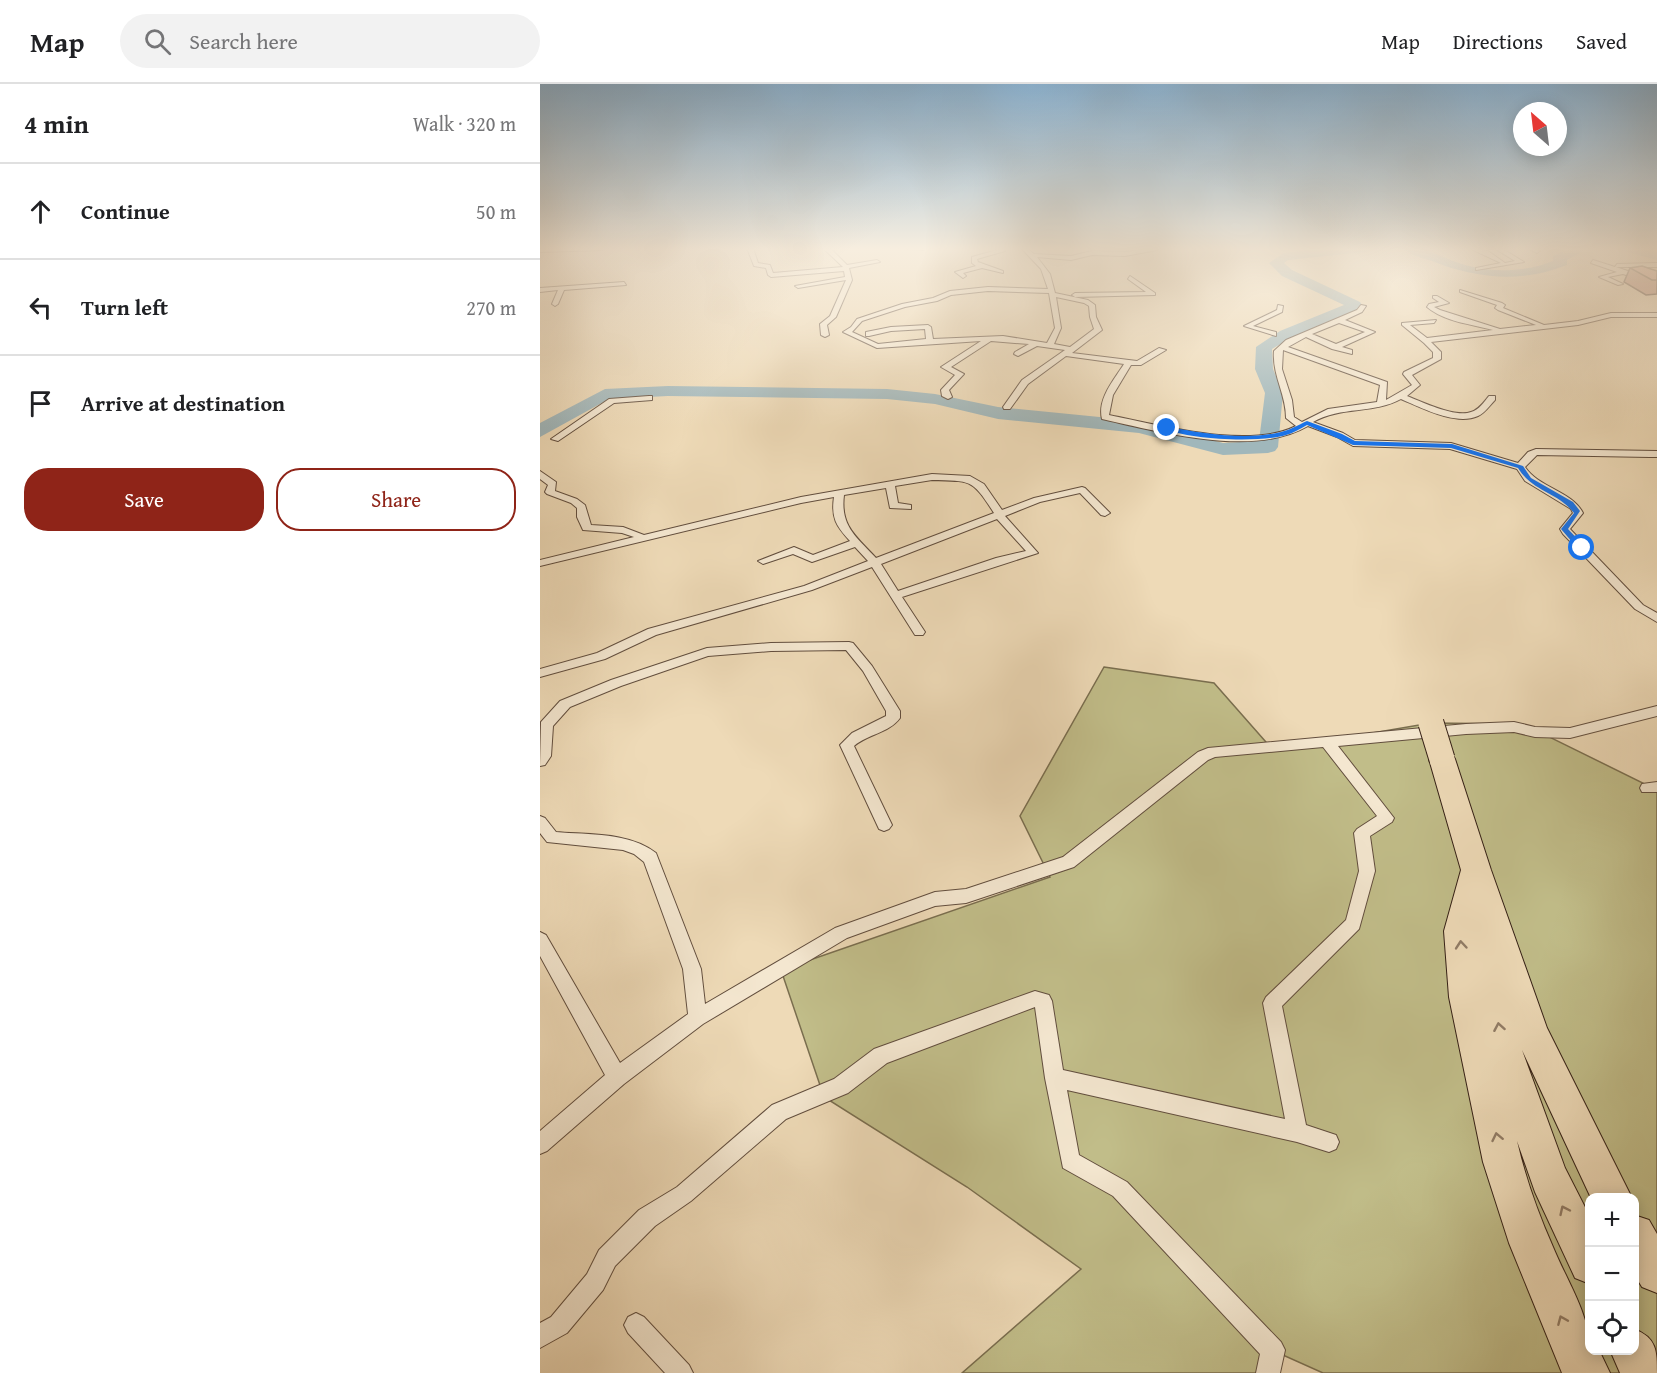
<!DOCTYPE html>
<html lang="en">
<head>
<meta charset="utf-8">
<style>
  :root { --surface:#fff; --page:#f2f2f2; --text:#202124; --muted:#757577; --line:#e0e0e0; --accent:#8f2418 }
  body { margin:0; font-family:"Gentium Book Plus",serif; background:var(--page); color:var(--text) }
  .controls { position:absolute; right:18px; bottom:18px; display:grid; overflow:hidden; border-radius:12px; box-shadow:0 3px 15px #0003 }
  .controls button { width:54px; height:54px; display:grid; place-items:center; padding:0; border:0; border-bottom:2px solid var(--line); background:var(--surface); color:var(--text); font:30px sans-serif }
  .compass { position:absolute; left:973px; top:18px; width:54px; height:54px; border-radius:50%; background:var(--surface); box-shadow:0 3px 15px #0003; rotate:332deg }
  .stop { position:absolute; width:18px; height:18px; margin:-14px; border:4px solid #1a73e8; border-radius:50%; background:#fff }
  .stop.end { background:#1a73e8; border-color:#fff; box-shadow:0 2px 6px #0008 }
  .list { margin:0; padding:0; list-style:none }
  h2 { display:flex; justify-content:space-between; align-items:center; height:78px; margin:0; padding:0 24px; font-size:26px }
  h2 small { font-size:20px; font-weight:400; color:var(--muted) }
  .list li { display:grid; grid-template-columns:39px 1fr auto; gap:18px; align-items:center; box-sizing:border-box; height:96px; padding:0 24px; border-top:2px solid var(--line) }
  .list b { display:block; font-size:22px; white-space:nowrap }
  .list em { font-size:20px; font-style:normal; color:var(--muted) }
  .actions { display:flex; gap:12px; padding:18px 24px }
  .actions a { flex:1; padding:14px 0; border:2px solid var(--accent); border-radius:24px; text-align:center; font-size:21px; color:var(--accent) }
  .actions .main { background:var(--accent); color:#fff }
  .icon { flex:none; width:33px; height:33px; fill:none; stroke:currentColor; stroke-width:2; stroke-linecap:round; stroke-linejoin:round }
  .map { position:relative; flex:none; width:1117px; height:1289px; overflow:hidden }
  header { display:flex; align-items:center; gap:36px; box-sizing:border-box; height:84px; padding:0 30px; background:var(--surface); border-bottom:2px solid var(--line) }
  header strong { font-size:28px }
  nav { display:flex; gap:33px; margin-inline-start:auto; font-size:21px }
  .search { width:420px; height:54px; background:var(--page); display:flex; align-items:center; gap:15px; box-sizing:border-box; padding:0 21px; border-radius:33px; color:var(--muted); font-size:22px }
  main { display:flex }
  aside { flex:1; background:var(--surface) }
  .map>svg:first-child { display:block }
  .green { fill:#c1bd89; stroke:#7a6e4f; stroke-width:1.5; fill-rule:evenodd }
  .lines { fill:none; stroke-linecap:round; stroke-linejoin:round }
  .river { fill:#a0b7bb; fill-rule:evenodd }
  .street-casing { stroke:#624e3e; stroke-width:2 }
  .secondary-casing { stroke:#341f15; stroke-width:2 }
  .highway-casing { stroke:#341f15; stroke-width:2 }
  .street { fill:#f4e7d0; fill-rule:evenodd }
  .secondary { fill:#f4e7d0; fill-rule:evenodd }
  .highway { fill:#eedab7; fill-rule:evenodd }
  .highway-bridge-casing { stroke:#341f15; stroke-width:27; stroke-linecap:butt }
  .highway-bridge { stroke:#eedab7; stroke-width:25 }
  .wall { fill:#bc8372; stroke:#341f15; stroke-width:1.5 }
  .building { fill:#db9885; stroke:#341f15; stroke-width:1.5 }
  .oneway { stroke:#917c66 }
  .route { fill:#1a73e8 }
</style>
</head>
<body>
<header>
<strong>Map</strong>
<div class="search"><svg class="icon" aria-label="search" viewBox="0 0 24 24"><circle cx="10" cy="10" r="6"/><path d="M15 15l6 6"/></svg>Search here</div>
<nav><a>Map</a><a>Directions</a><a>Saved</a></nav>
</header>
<main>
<aside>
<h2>4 min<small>Walk · 320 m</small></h2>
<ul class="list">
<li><svg class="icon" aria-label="ahead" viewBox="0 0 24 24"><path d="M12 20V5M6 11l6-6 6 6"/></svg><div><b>Continue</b></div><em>50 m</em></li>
<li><svg class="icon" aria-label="left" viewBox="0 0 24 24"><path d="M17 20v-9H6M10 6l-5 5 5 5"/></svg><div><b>Turn left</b></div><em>270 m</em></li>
<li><svg class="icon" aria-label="arrive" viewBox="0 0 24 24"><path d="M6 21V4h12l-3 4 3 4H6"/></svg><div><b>Arrive at destination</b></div></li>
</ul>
<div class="actions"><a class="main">Save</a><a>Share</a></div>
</aside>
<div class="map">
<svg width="1117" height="1289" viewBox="0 0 1117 1289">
  <rect width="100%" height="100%" fill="#eedab7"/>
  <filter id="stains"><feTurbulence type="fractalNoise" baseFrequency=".00333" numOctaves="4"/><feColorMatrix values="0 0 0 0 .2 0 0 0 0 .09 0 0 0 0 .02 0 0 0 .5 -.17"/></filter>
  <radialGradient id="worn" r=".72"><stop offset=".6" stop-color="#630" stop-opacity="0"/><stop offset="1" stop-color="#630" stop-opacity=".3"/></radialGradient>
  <!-- green -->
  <path class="green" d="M564 583 674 599 733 666 891 639 983 640 1117 706V1289H783L734 1267 724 1289H422L541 1185 427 1103 284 1013 241 886 510 793 480 732ZM1050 1114H1094V1266H1050Z"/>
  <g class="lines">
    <!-- river -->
    <path class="river" d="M793 164H831L825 168 748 176 744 179 752 186 820 218 822 221C808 238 755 250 732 265L733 285 743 309 738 363 735 367 728 369 683 371 599 349 458 335 395 320 347 315 128 312 69 315 0 353V339L65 305 128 302 347 305 395 310 458 323 600 337 683 359 719 357 725 309 715 285 716 263 740 247 804 221 742 192 729 179 744 169Z
      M863 164C886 162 903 175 925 181 954 189 986 188 1013 177V172L1032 164H1048L1027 176V181C981 199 937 195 892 177 882 174 870 171 863 164Z
      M1082 164H1101L1117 168V176L1084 167Z"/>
    <!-- street casing -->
    <g class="street-casing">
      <path id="street" d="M207 164H213L218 179 230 181 233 189 303 183 283 164H292L291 165 307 181 337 176 340 178 309 184 312 196 296 233 287 241 289 251 285 253 281 251 280 240 290 232 306 196 258 204 255 202 305 193 304 187 231 193 228 191 226 184 214 182Z
        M357 164H386L383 166Z
        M454 164H463L465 167 437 175 438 178 463 187V189L442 184 423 189 426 192 423 194 415 188 436 182 432 179V173L457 166Z
        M481 164H487L494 170 531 172 552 167 585 168 617 164V166L585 172 552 171 531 176 497 173 510 190 515 209 548 216 555 221 556 233 562 246 532 269 597 277 619 264 626 266 601 281H591L573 311 569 331C620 341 708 366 756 342L746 334C746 310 732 291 734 267L746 256 817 226 821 221 826 222 822 228 805 236 835 248 802 263 812 266V270L792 265 766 253 748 263 847 298 846 316 872 301 863 290 864 288 893 274V268L884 259 862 241V239L896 236 894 239 870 241 887 254 953 246C931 240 905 238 887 223L889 220 899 218 893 214V212H897L909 219 894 223 900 226 960 245 996 241 958 226 955 224 957 221 920 208V206L962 219 965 221 963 224 1004 241 1038 237 1071 229H1117V233H1071L1038 241 891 258 901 268V275L872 291 880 301 867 312C882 318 916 334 931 328 939 326 944 318 949 312H955V316C950 321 945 329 938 332 916 342 882 324 861 315 834 330 801 322 773 338L803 349 815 356 911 359 978 379 988 368 996 365 1117 367V373H1110L997 371 985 383C999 404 1032 407 1043 429L1030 445 1103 521 1117 529V538L1095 525 1023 450 1020 445 1033 429 1031 425 985 397 977 385 910 365 813 362 797 353 768 342C713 374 621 348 562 335 557 315 574 296 584 280L526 272 488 300 470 325H464L463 323 482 296 525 266 497 262 478 272 474 270 475 268 489 260 451 257 411 283 424 290 409 306 412 313 408 315 402 312 401 306 415 291 401 283 441 257 337 264 303 248 311 243 317 235 362 220 393 214 410 207 448 203 508 205 501 185ZM448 207 509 209 515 244 507 259 463 252 393 255 391 243 388 241 351 243 326 248V252H329L351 247 385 245 386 255 338 260 312 248 322 237 365 223 397 217 411 211ZM516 213 544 219 549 222 550 233 554 245 530 263 514 260 521 244ZM799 239 825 248 796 260 772 250ZM743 266 840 301 837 318 788 325 762 338 754 333 752 316 742 285Z
        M929 164 948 167 965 179 975 177 954 164H961L984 178 936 186V184L961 179Z
        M987 164H994L1000 167 997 169Z
        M1053 176 1075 183 1077 180 1117 179V183H1076L1117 197V201L1083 190 1068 193 1083 200 1078 201 1059 193 1077 188 1051 179Z
        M590 192 615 209V211L535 213 532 211 535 209 606 208 588 195Z
        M84 198 86 201 24 206 18 220 15 222 12 220 18 206 0 208V204Z
        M738 221 743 222 742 228 713 242 736 248V252L704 242 737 226Z
        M109 312H112V316L74 319 18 357 11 355 69 315Z
        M0 387 16 398 15 407 37 415 45 421 51 441 83 443 104 451 261 413 392 390 430 392 444 400 462 426 494 414 542 403 545 404 570 429 565 432 561 431 540 409 500 418 465 432 498 469 362 513 385 548 383 551H375L332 483 272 506 116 551 65 575 0 593V585L57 569 108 545 264 502 328 477 315 463 272 478 253 470 223 480 218 477 254 463 273 471 310 457C296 442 291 434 294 413L261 419 0 482V476L94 453 82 449 43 446 37 433V424L31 419 7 410 5 408 8 401 0 395ZM392 396C432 397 432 395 454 429L336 474C317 453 300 443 304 411L346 404 350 424 371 425V421L358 419 355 402ZM457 435 486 467 456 474 358 507 341 480Z
        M309 558 313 559 332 582 360 627V634C349 649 328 650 314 662L352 741 349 745 344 747 339 745 300 661 312 649 346 632V627L323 587 306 566 231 567 168 572 81 602 30 623 13 642 11 672 5 681 0 682 1 638 20 617 71 596 167 564 231 559Z
        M1117 622V632L1030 654 995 653 974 648 926 650 798 662 854 734 852 738 830 752 835 787 819 845 742 922 766 1041 796 1051 799 1058 796 1065 789 1068 757 1058 527 1006 539 1071 587 1098 741 1258 745 1266 740 1289H716L720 1270 573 1112 523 1084 505 994 495 923 347 979 308 1009 246 1035 151 1117 115 1142 75 1182 63 1206 27 1249 0 1264V1239L11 1233 47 1190 59 1166 99 1126 137 1103 232 1021 294 995 334 965 495 907 509 911 512 917 523 986 745 1035 723 919 726 913 806 836 819 787 814 749 817 745 837 732 783 663 675 673 668 676 534 783 426 819 395 822 307 854 163 940 84 1000 7 1067 0 1070V1047L65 991 0 872V848L6 851 80 979 148 930 143 885 104 778 94 770 83 766 7 758 0 749V732L5 734 16 748C49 751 89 748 116 769L161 885 165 920 295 844 395 808 426 805 523 773 658 668 668 664 926 640 974 638 995 643 1030 644Z
        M1117 698V708H1102L1100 704 1102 700Z
        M96 1229 104 1233 149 1281 153 1289H125L88 1249 84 1241 88 1233Z"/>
    </g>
    <!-- secondary casing -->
    <g class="secondary-casing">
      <path id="secondary" d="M0 164H66L62 166 0 168Z"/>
    </g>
    <!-- highway casing -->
    <g class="highway-casing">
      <path id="highway" d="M902 665 911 668 915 675 951 786 1007 944 1092 1114H1051L982 966 1025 1084 1050 1133V1200L1035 1194 995 1108 977 1057C985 1093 998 1129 1013 1163 1026 1195 1050 1231 1050 1266H1059L1070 1289H1022L969 1159 943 1078 909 913 904 847 921 786 889 675 893 668Z
        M1094 1131 1109 1136 1117 1150V1209L1102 1203 1094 1190Z
        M1094 1245C1117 1254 1117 1267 1117 1289H1080L1070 1266H1094Z"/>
    </g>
    <!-- street -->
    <use href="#street" class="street"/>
    <!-- secondary -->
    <use href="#secondary" class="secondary"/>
    <!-- highway -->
    <use href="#highway" class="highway"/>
    <!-- highway-bridge casing -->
    <g class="highway-bridge-casing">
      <path id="highway-bridge" d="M891 639 902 675"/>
    </g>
    <!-- highway-bridge -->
    <use href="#highway-bridge" class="highway-bridge"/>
  </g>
  <!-- wall -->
  <path class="wall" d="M1090 184 1117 187V210L1106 211 1084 198Z"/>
  <!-- building -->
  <path class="building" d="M1102 182 1117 187V196H1112L1090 184Z"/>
  <!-- one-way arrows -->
  <defs><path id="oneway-chevron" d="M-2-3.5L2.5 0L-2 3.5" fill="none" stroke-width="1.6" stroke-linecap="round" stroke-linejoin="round" transform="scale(1.5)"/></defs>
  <g class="oneway">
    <use href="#oneway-chevron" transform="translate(921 861) rotate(-95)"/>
    <use href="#oneway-chevron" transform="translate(959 943) rotate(-100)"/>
    <use href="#oneway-chevron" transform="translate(957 1053) rotate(-102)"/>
    <use href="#oneway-chevron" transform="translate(1024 1126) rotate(-115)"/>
    <use href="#oneway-chevron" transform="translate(1022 1236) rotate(-113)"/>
  </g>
  <!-- sky -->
  <linearGradient id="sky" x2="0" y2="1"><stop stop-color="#8bb5d6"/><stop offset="0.48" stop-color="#f7eedf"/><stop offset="1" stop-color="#f7eedf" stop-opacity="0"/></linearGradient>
  <rect width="1117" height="344" fill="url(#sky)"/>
  <!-- route -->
  <path class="route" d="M767 337 802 350 815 357 912 360 983 382 991 394 1033 418 1040 427 1028 445 1046 464 1039 466 1021 445 1034 429C1018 408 993 408 978 384L911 364 813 361 767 341C760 345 753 349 746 351 720 359 647 356 624 344L627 343C664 349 703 357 741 348 750 346 758 341 767 337Z"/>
  <rect width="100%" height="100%" filter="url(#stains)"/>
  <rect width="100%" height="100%" fill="url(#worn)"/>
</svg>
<div class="controls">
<button>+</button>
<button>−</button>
<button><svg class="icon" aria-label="locate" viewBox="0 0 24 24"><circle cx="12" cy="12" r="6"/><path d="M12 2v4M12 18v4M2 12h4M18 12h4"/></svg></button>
</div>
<svg class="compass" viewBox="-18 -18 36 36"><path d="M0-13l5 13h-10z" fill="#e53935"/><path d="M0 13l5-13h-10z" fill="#757577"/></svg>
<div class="stop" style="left:1042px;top:464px"></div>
<div class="stop end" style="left:627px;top:344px"></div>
</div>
</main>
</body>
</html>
